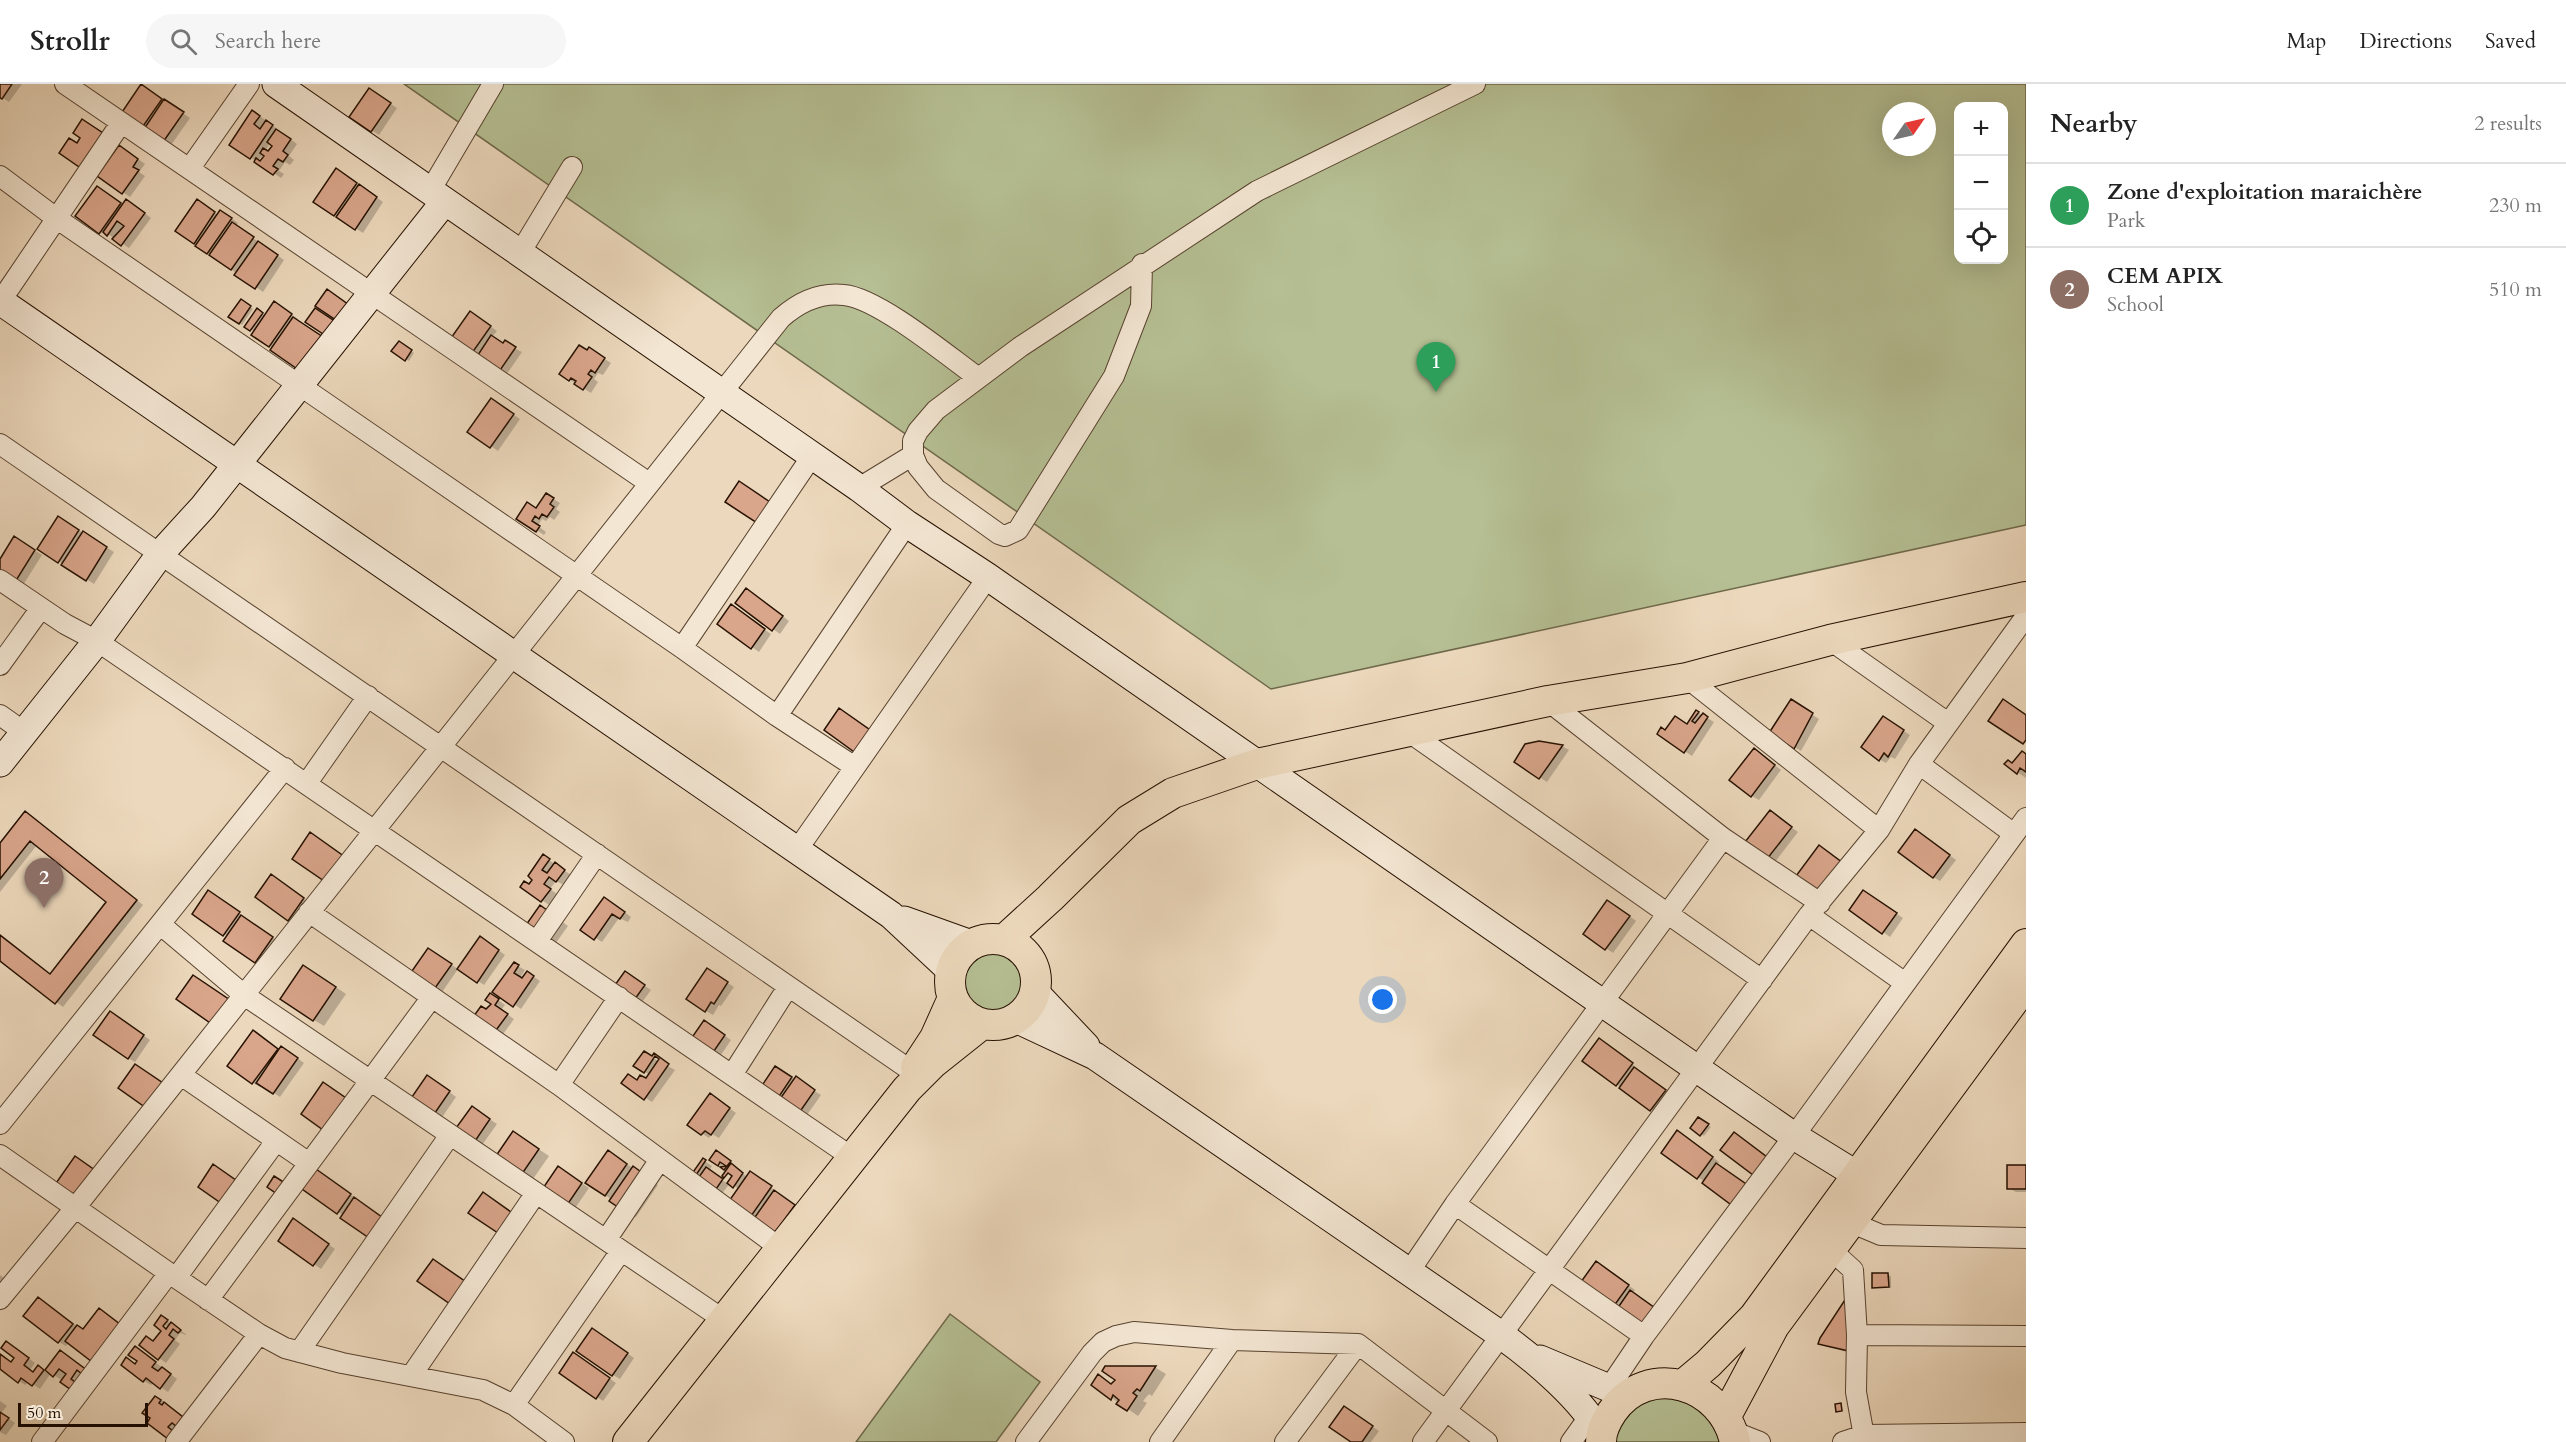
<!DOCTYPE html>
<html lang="en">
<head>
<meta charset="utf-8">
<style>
  :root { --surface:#fff; --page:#f6f6f6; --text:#222; --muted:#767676; --line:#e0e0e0; --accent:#d93025 }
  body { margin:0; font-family:Cardo,serif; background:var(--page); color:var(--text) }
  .controls { position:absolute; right:18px; top:18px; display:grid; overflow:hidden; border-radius:12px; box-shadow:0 6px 24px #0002 }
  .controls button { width:54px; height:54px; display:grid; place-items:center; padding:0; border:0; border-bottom:2px solid var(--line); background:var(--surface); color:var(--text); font:30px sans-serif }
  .compass { position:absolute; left:1882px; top:18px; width:54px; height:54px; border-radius:50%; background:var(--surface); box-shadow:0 6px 24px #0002; rotate:56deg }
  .scale { position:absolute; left:18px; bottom:15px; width:130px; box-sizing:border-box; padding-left:6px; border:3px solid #261100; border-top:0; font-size:16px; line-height:21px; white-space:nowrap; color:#261100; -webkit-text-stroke:4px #f3e6d3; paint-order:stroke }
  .you { position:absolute; left:1383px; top:916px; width:21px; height:21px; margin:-15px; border:4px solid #fff; border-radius:50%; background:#1a73e8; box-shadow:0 0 0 9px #1a73e833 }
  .badge { display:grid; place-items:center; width:39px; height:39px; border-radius:50%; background:var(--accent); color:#fff; font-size:20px; font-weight:700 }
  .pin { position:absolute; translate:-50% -50px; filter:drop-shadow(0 2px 3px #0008) }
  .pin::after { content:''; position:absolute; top:32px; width:21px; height:18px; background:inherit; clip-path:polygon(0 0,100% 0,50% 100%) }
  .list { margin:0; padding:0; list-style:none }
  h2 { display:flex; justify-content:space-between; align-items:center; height:78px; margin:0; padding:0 24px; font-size:26px }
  h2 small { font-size:20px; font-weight:400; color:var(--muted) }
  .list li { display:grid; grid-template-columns:39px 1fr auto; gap:18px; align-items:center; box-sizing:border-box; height:84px; padding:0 24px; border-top:2px solid var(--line) }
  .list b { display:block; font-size:22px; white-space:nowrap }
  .list p { margin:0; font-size:20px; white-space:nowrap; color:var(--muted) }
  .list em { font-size:20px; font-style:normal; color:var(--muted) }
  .icon { flex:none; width:33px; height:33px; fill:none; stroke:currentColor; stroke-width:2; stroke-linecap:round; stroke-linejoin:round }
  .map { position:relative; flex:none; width:2026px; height:1358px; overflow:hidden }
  header { display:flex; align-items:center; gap:36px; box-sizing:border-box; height:84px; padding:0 30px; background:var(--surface); border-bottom:2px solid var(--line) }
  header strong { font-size:28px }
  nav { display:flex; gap:33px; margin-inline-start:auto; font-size:21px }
  .search { width:420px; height:54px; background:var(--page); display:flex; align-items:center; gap:15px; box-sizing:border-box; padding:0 21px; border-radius:33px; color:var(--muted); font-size:22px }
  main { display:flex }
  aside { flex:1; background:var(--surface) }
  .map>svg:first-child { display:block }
  .green { fill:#b5bf93; stroke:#6e684a; stroke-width:1.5; fill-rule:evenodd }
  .shadow { fill:#0003; fill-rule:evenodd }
  .building { fill:#d9a58b; stroke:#261100; stroke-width:1.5 }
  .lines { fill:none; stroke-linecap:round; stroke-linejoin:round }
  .street-casing { stroke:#58432f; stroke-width:22 }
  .secondary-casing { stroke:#261100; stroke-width:29 }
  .primary-casing { stroke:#261100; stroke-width:32 }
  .street { stroke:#f3e6d3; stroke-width:20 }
  .secondary { stroke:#f3e6d3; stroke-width:27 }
  .primary { stroke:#ecd8bc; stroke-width:30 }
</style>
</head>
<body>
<header>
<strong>Strollr</strong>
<div class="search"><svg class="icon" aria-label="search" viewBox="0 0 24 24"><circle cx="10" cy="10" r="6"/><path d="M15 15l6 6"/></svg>Search here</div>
<nav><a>Map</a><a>Directions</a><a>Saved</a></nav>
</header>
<main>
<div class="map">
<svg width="2026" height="1358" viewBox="0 0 2026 1358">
  <rect width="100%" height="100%" fill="#ecd8bc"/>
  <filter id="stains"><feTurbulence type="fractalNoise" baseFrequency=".00333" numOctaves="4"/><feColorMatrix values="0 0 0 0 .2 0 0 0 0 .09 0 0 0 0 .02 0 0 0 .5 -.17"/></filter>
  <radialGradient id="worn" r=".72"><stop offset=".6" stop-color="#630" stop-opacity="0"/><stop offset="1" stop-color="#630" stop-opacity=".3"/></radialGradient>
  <!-- green -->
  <path class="green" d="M404 0H2026V441L1271 605ZM1958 22H2004V176H1958ZM1891 27H1927V63H1891Z
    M959 897a34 34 0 1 1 68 0a34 34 0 1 1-68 0Z
    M950 1230 1040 1298 996 1358H856Z
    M1658 1313C1694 1314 1710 1324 1722 1358H1612C1624 1329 1629 1324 1658 1313Z"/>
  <!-- shadow -->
  <path class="shadow" d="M0 0H22L9 18 1 13 0 15Z
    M149 6 190 34 169 64 140 47Z
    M376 10 397 24 379 51 351 33Z
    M260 32 297 60 289 72 294 76 290 81 285 78 279 87 284 90 281 94 231 60ZM270 59 274 61 269 69 265 67ZM263 70 266 71 261 79 258 77Z
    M127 67 145 80 139 88 145 92 130 113 99 92Z
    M343 90 383 118 363 149 335 131Z
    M104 108 123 122 134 121 151 134 129 164 108 150 107 152 100 148Z
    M204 121 218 131 228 132 238 139 236 142 284 176 263 208 177 147Z
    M241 217 253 225 242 241 230 233Z
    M281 223 298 235 273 264 253 251 255 248 246 242 257 226 266 232Z
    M477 233 497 247 492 253 522 268 504 294 466 277Z
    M399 259 414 269 409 277 393 267Z
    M587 267 596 269 611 279 603 291 598 289 594 295 598 298 591 309 570 296Z
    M498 320 520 335 498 367 470 348Z
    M547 411 560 419 556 425 560 428 554 436 550 433 546 437 542 435 538 442 546 448 544 451 518 434 537 425Z
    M59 434 114 468 94 500 40 465Z
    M22 458 42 471 20 506 0 478Z
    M754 510 789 537 780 550 737 519Z
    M738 526 771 550 759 568 719 540Z
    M1791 617 1819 635 1801 667 1794 663Z
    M1697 628 1714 638 1692 672 1659 650 1688 641Z
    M1890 638 1910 651 1895 675 1891 673 1886 679 1879 675Z
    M1539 658 1562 662 1569 666 1547 698 1516 678Z
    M1761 670 1781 686 1759 716 1752 712Z
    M2026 671V694L2017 688 2013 681Z
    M1770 728 1798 748 1775 778 1768 774Z
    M32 733 143 821 63 923 0 875V851L51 892 109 818 37 761 0 808V762Z
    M1923 751 1956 776 1940 797 1933 793Z
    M543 772 571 791 564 801 556 797 550 805 557 810 549 821 522 802H530Z
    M278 796 310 819 296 839 257 813Z
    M215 812 279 858 263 882 225 857 228 853 224 850Z
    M1870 812 1903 834 1890 853 1851 826Z
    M611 818 631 833 628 838 619 834 602 858 582 845Z
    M1615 821 1636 837 1613 869 1585 850Z
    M548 827 568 842 548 870Z
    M487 858 505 871 484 901 478 897Z
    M428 866 458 885 436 917Z
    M514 880 525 886 520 894 523 896 528 889 540 897 521 925 495 907Z
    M315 889 346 910 324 942 314 936Z
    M714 890 734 903 721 922 719 921 713 931 706 927Z
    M632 893 651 906 632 932Z
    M497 915 505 921 501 926 514 935 499 956 487 927Z
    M117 933 150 956 135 978 128 974Z
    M711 942 731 956 713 983Z
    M261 952 280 967 289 968 304 979 280 1013 262 1001 260 1003 253 999 229 981Z
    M1606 960 1672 1011 1658 1030 1584 977Z
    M651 973 675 986 652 1018 623 999 646 996 650 991 645 988Z
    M783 988 821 1011 800 1041 775 1025Z
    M435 997 456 1013 434 1045Z
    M717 1015 736 1029 719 1054 712 1050 709 1054 689 1041Z
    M479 1028 497 1040 475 1071 468 1067Z
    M1698 1035 1711 1043 1704 1052 1692 1044Z
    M1684 1052 1719 1078 1705 1098 1663 1068Z
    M525 1056 549 1072 524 1108 513 1102Z
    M717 1068 747 1093H757L801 1126 782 1153 729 1120 739 1105 730 1099 721 1111 693 1091 703 1076 712 1082 709 1087 728 1100 734 1092 730 1083 724 1079 721 1082 711 1075Z
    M615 1072 658 1101 636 1133 587 1098Z
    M2026 1082V1108H2016L2008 1104Z
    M565 1088 589 1104 567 1136Z
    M323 1091 357 1115 343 1131 338 1128Z
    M301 1140 335 1165 321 1185 280 1156Z
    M1603 1183 1635 1206 1617 1228Z
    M0 1191 14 1201 0 1219Z
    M1888 1191 1891 1192V1204L1873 1203Z
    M1855 1204 1860 1271 1827 1263 1820 1259Z
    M38 1215 84 1247 99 1226 135 1251 108 1286 69 1259 66 1262 59 1258 25 1232Z
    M162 1233 187 1251 180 1249 175 1256 180 1260 166 1279 141 1261 146 1254 154 1259 163 1247 156 1241ZM158 1238 168 1243V1247L157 1241Z
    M600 1250 634 1274 620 1295 613 1291Z
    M14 1263 35 1279 30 1286 34 1289 38 1283 46 1288 61 1268 96 1298 85 1300 63 1297 51 1289 40 1305 29 1297 25 1301 0 1283V1271L12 1279 16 1274Z
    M142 1268 177 1295 168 1308 153 1298 151 1301 144 1297 136 1281Z
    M580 1274 616 1299 603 1317 597 1313Z
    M1106 1284H1156L1166 1290 1152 1312 1149 1310 1143 1317 1147 1319 1138 1332 1093 1301 1099 1292 1112 1301 1117 1295Z
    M156 1314 163 1317 195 1342 174 1348 152 1334Z
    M0 1317 7 1322 1 1329 15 1339 6 1351 0 1348Z
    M1351 1328 1379 1347 1371 1358H1354Z"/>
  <!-- building -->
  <path class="building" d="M0 0H12L2 15 0 14Z
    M141 0 162 15 139 48 118 34Z
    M369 4 391 19 371 48 349 33Z
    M164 15 184 28 161 61 142 48Z
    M252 26 260 32 254 40 260 45 266 36 273 41 250 75 229 61Z
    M82 35 106 51 82 85 59 69 69 54 77 59 80 54 73 49Z
    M276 45 291 55 283 67 288 71 283 78 278 75 273 82 278 85 273 91 254 78 256 74 260 77 264 72 260 69 263 64 268 67 272 62 267 58Z
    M119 61 138 75 133 83 139 86 122 110 97 92Z
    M336 84 357 99 334 132 313 118Z
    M359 100 377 113 355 146 336 133Z
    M97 102 121 119 99 150 75 132Z
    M126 115 145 129 121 162 112 155 124 142 117 137 107 152 103 148Z
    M197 115 215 128 194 160 175 147Z
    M220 126 232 134 207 170 195 162Z
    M232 138 254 153 231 186 209 171Z
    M258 157 278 171 255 205 234 191Z
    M327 205 356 226 345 242 315 222Z
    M241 215 251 222 239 240 228 233Z
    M274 217 292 230 269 263 251 251Z
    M257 224 263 229 250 247 244 243Z
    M315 224 339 240 329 254 305 238Z
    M470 227 491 242 465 279 444 264Z
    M293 233 326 255 303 289 270 266Z
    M491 251 503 259 505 256 516 263 496 292 474 277Z
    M399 257 412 266 405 277 391 267Z
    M579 261 587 266 589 263 605 274 595 289 591 286 588 290 592 293 583 306 574 300 576 297 571 294 569 297 559 290Z
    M491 314 514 330 490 364 467 348Z
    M739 397 770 418 757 439 725 418Z
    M546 409 554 414 550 420 554 423 547 433 542 430 539 435 535 432 532 437 540 442 536 448 516 435 527 418 536 424Z
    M58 432 79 446 58 479 37 465Z
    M83 447 107 463 86 497 61 481Z
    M14 452 35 466 12 503 0 496V475Z
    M746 504 783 532 772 547 735 519Z
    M731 520 765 545 751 565 717 540Z
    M1791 615 1813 629 1794 665 1769 649Z
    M2003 615 2026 631V656L2023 660 1988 637Z
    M839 624 873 648 857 670 824 646Z
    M1696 626 1699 628 1692 637 1695 639 1703 629 1708 633 1684 669 1657 650 1661 643 1665 646 1675 632 1687 640Z
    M1883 632 1904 646 1888 673 1884 669 1879 677 1861 663Z
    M1539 657 1563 661 1539 695 1514 678 1525 660Z
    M1754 664 1775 681 1751 713 1729 696Z
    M2022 667 2026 670V688L2020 684 2017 690 2004 680 2008 676 2012 679Z
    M1770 726 1792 743 1767 775 1745 758Z
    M25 727 137 816 55 920 0 877V851L50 890 106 818 30 757 0 795V759Z
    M1915 745 1950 771 1933 794 1898 768Z
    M310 748 345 773 327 799 292 775Z
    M1819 761 1843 779 1817 814 1793 796Z
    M543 770 550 775 542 786 547 789 555 778 565 786 556 798 549 793 544 800 551 805 541 818 520 803 524 797 529 800 532 796 528 792Z
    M271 790 304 814 288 837 255 813Z
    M208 806 240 828 223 852 192 830Z
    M1863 806 1897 829 1882 850 1849 826Z
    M604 813 625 828 620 835 612 830 594 856 580 846Z
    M1607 816 1630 832 1605 866 1583 850Z
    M540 821 562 837 519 851Z
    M241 831 273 853 255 879 223 857Z
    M480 852 499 866 477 899 457 885Z
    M428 864 452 880 428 914 405 897Z
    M514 878 519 881 514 889 522 894 527 887 534 892 513 923 492 908Z
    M303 881 336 903 313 937 280 915Z
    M707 884 728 898 714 920 711 918 705 928 686 915Z
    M625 887 645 901 625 929 605 915Z
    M193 891 230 916 213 941 176 915Z
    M490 909 499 915 495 921 508 930 491 953 469 939 481 922 486 925 491 920 485 916Z
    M110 927 144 951 128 975 93 951Z
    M704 936 725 951 705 980 684 965Z
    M253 946 278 965 252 1000 227 982Z
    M1599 954 1633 979 1616 1002 1582 977Z
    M281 962 298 974 273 1010 256 999Z
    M644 967 652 972 654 969 669 980 644 1016 621 999 628 990 637 996 640 991 646 994 659 975 655 972 644 989 633 982Z
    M135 980 166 1001 149 1026 118 1004Z
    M775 982 792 993 772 1023 755 1012Z
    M1634 983 1666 1006 1650 1027 1619 1004Z
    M427 991 450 1007 426 1042 403 1026Z
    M796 992 815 1006 792 1039 773 1025Z
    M323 998 346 1014 323 1046 301 1030Z
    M710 1009 730 1024 711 1051 705 1047 701 1051 687 1041Z
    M472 1022 490 1035 467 1069 448 1055Z
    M1698 1033 1709 1040 1700 1052 1690 1044Z
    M1677 1046 1713 1073 1697 1095 1661 1069Z
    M513 1047 539 1065 513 1103 487 1085Z
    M1734 1048 1767 1073 1753 1091 1720 1066Z
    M608 1066 627 1080 605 1112 585 1099Z
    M716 1066 731 1077 724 1086 720 1083 726 1082 720 1078 718 1082 709 1076Z
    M75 1072 99 1089 78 1119 54 1102Z
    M703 1074 706 1076 696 1091 699 1093 706 1083 723 1095 714 1108 691 1091Z
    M731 1079 743 1089 733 1104 727 1099 732 1092 728 1089 724 1094 722 1092Z
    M1716 1079 1749 1102 1734 1123 1702 1099Z
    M213 1080 240 1099 225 1122 198 1103Z
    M2007 1081H2026V1105H2007Z
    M558 1082 582 1099 559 1133 535 1116Z
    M633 1082 652 1096 628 1130 609 1117Z
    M316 1085 351 1110 337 1130 302 1105Z
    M750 1087 772 1102 749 1135 727 1120Z
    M274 1092 285 1099 277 1110 267 1103Z
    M774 1106 795 1121 774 1150 753 1136Z
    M483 1108 518 1133 504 1153 468 1129Z
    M354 1113 386 1136 372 1156 340 1134Z
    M293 1134 329 1160 313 1182 278 1157Z
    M433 1175 469 1200 453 1222 417 1197Z
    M1596 1177 1629 1201 1611 1226 1578 1202Z
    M1872 1189H1888L1889 1203 1872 1204Z
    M1854 1202 1853 1268 1818 1260 1820 1254Z
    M1630 1206 1655 1224 1640 1246 1615 1228Z
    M38 1213 73 1240 58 1259 23 1232Z
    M99 1224 125 1244 96 1281 65 1257 77 1241 83 1245Z
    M161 1231 168 1236 163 1242 166 1245 171 1238 181 1246 178 1249 173 1245 169 1251 174 1255 158 1276 139 1261 146 1252 153 1257 161 1247 154 1241Z
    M592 1244 628 1269 612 1292 576 1267Z
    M6 1257 29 1274 24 1281 33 1288 38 1281 44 1286 32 1302 21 1294 18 1299 0 1285V1270L11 1278 14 1274 1 1264Z
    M135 1262 156 1278 152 1283 158 1287 162 1283 171 1290 160 1305 146 1294 143 1298 121 1281 126 1273 135 1280 137 1277 128 1271Z
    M60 1266 92 1290 88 1295 77 1286 71 1295 75 1298 77 1310 60 1298 66 1290 59 1285 53 1293 45 1286Z
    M573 1268 610 1294 596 1315 559 1289Z
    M1105 1282H1156L1140 1307 1137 1305 1133 1309 1137 1312 1127 1327 1116 1320 1119 1316 1113 1311 1111 1316 1091 1301 1098 1290 1111 1300 1115 1296 1102 1287Z
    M155 1312 161 1316 159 1319 162 1321 164 1318 188 1337 181 1346 172 1339 168 1343 178 1351 172 1358 147 1339 150 1334 142 1329Z
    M1841 1319 1842 1327 1836 1328 1835 1320Z
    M1344 1322 1373 1342 1362 1358H1351L1329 1343Z
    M0 1328 9 1334 0 1346Z"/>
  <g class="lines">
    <!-- street casing -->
    <g class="street-casing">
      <path id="street" d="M65 0 649 399
        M190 84 249 0
        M0 92 56 134 682 564 777 632 855 683
        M430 107 493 0
        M520 169 572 83
        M1142 180 1141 222 1114 292 1018 446 1005 452 999 450 936 405 918 383 913 371V357L918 347 936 326 1020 263 1257 107 1475 0
        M0 218 121 39
        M0 360 913 988
        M859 404 913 371
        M0 496 65 540 97 557 853 1074
        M1830 556 1948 639
        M682 564 812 372
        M0 581 41 524
        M1687 594 1879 746
        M1548 617 1723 754 1820 819
        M0 631 24 648
        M777 632 907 440
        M1409 648 1762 896
        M1919 680 2014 750
        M307 699 368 612
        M797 766 988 493
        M309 828 559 1001 780 1164
        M1809 831 1905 899
        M161 841 244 911 724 1236
        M537 857 597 770
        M181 991 309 1079
        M732 991 788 903
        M559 1001 619 913
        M0 1040 285 684
        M0 1071 169 1189 259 1250 285 1264 342 1279 483 1306 514 1321 564 1358
        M1455 1120 1644 1252
        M1850 1138 1881 1151 2026 1154
        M606 1156 659 1077
        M1830 1165 1853 1186 1857 1251 1856 1308 1865 1358
        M1409 1188 1455 1120 1723 754
        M176 1194 276 1057
        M0 1215 75 1124 781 234C798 219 820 208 844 211 878 214 948 272 977 293
        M208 1216 432 913
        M1857 1251 2026 1252
        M299 1268 450 1051
        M411 1292 536 1109
        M1609 1304 1644 1252 1794 1052 2026 734
        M514 1321 621 1167
        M1732 1347 1760 1358
        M42 1358 169 1189
        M176 1358 259 1250
        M1026 1358 1092 1269 1103 1258 1116 1252 1134 1248 1232 1256 1358 1260 1487 1358
        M1160 1358 1232 1256
        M1285 1358 1358 1260
        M1423 1358 1809 831 1879 746 1919 680 2026 532
        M1571 1358 1589 1333
        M1843 1358 1864 1351 2026 1349"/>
    </g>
    <!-- secondary casing -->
    <g class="secondary-casing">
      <path id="secondary" d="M276 0 859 404 907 440 988 493 1794 1052 1875 1102
        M0 217 891 831 951 887
        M0 679 97 557 161 469 203 423 445 117
        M904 836 971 860
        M1035 908 1086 962
        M1016 935 1095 972 1501 1251C1533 1274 1585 1317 1601 1352
        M1540 1275 1609 1304 1632 1309"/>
    </g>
    <!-- primary casing -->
    <g class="primary-casing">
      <path id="primary" d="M950 898a43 43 0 1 1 86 0a43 43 0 1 1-86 0Z
        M1004 856 1050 814 1129 736 1173 709 1257 680 1548 617 1687 594 1830 556 2026 513
        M916 983 935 954 953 914
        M1683 1301 1708 1280 1754 1233 2026 860
        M1726 1332 1774 1242 2026 900
        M628 1358 907 1005 933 979 982 940
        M1601 1358C1601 1347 1606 1337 1612 1328 1648 1276 1723 1300 1735 1358"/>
    </g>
    <!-- street -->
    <use href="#street" class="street"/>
    <!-- secondary -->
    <use href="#secondary" class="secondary"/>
    <!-- primary -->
    <use href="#primary" class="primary"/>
  </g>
  <rect width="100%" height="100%" filter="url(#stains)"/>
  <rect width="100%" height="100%" fill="url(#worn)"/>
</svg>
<div class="controls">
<button>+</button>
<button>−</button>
<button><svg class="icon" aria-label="locate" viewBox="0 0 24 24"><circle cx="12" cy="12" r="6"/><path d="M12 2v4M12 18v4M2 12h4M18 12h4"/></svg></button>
</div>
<svg class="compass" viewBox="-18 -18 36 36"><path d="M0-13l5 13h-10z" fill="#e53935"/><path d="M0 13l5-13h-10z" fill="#767676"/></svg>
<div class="scale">50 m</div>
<div class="you"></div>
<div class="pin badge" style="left:1436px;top:308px;background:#2e9e5b">1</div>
<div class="pin badge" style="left:44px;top:824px;background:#8d6e63">2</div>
</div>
<aside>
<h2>Nearby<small>2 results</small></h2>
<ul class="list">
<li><span class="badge" style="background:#2e9e5b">1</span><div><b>Zone d'exploitation maraichère</b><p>Park</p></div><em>230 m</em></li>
<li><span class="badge" style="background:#8d6e63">2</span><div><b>CEM APIX</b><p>School</p></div><em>510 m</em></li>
</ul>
</aside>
</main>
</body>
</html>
